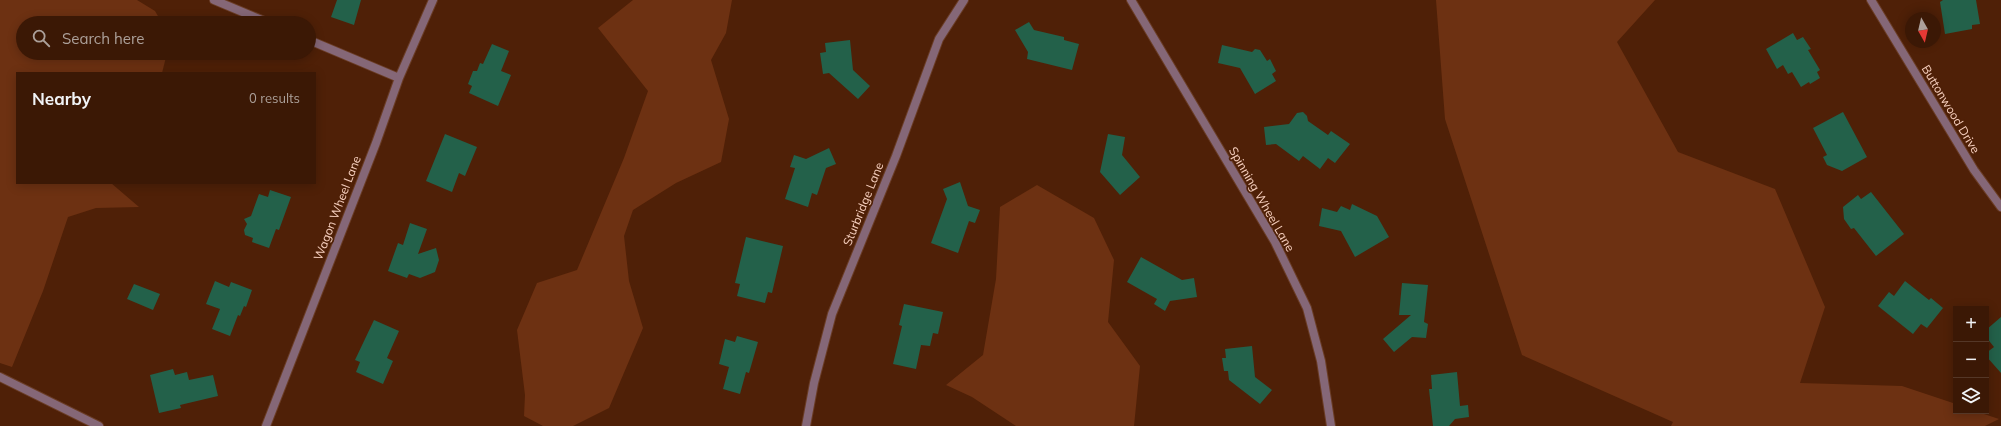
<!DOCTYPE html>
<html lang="en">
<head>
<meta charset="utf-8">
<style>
  :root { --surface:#3b1805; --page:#42210f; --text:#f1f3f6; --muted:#aca09a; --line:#543727 }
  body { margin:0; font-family:Mulish,sans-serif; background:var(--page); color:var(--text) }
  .controls { position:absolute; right:12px; bottom:12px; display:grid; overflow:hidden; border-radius:0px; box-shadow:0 2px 10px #0003 }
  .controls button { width:36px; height:36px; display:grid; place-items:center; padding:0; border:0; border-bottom:1px solid var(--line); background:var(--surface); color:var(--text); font:20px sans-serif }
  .compass { position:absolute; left:1905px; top:12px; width:36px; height:36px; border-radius:50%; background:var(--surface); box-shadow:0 2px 10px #0003; rotate:172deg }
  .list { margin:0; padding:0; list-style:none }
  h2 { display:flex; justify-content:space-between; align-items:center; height:52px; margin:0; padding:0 16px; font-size:17px }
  h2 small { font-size:13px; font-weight:400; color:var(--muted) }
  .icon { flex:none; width:22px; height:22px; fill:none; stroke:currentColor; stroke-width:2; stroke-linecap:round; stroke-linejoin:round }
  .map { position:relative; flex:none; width:2001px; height:426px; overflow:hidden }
  .search { position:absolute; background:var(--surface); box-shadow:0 2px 10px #0003; left:16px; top:16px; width:300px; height:44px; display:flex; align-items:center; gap:10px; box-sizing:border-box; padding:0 14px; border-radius:22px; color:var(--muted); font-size:15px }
  .panel { position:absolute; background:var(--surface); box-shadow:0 2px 10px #0003; left:16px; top:72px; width:300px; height:112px; border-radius:0px }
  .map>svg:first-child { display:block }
  .green { fill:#6d3112 }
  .building { fill:#23614a }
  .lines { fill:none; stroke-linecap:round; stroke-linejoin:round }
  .minor-casing { stroke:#6a3c25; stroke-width:10 }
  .minor { stroke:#856777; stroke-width:8 }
  .labels { text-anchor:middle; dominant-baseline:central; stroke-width:3.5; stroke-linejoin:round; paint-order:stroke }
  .street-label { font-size:12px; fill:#f8d1c0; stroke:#4f2007 }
</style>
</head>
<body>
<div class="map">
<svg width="2001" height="426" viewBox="0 0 2001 426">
  <rect width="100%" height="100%" fill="#4f2007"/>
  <!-- green -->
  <path class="green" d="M0 0H137L155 11 162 23H23V53H167L162 73H17V183H111L139 207 96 208 68 217 43 291 12 367 0 363Z
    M633 0H732L726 33 711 60 729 119 721 162 676 183 633 210 624 236 629 281 643 328 609 408 573 426H543L524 416 525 395 517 330 537 283 577 270 624 158 648 91 598 28Z
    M1436 0H1655L1617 42 1678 152 1775 189 1825 307 1800 383 1902 386 1956 404V411H1975L1999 419 1985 426H1671L1673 422 1522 355 1445 119Z
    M1037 185 1094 218 1114 260 1108 322 1140 366 1134 426H1016L972 397 946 385 983 355 996 279 1000 207Z"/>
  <!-- building -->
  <path class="building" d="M337 0H361L354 25 331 17Z
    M1943 0H1976L1980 24 1972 25V29L1945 34 1940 2Z
    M1029 22 1034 30 1064 37V40L1079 44 1072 70 1027 59 1028 52 1015 30Z
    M1793 33 1797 40 1803 37 1811 49 1808 50 1820 70 1817 72 1820 78 1810 84 1809 82 1801 87 1792 72 1788 74 1783 65 1777 69 1766 49Z
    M850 40 853 70 870 86 858 99 829 73 823 74 820 53 826 52 825 43Z
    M492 44 509 51 501 71 511 75 498 106 469 93 472 86 468 84 473 71H477L480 63 483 64Z
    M1222 45 1252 52 1255 49 1260 50 1267 61 1270 59 1276 71 1272 74 1276 81 1255 94 1240 68 1218 63Z
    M1303 112 1307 116 1308 121 1328 135 1331 131 1350 144 1335 163 1328 158 1320 169 1303 156 1299 161 1276 144 1266 145 1264 127 1289 124 1297 113Z
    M1843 112 1867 157 1842 171 1827 165 1823 157 1827 155 1813 128Z
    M445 134 477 147 465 176 459 173 452 192 426 181Z
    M1108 134 1125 137 1122 155 1140 177 1120 195 1100 172Z
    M829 148 836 164 826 168 817 195 812 193 808 207 785 199 795 168 790 167 794 155 806 159Z
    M960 182 968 206 980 210 975 223 969 221 958 253 931 243 947 199 943 189Z
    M270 190 291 197 279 230 276 229 269 248 252 242 253 238 245 235 244 230 247 224 244 219 251 216 259 194 268 197Z
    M1871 192 1904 234 1876 256 1854 228 1851 229 1844 219 1843 207 1858 195 1861 199Z
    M1352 204 1377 216 1389 237 1355 257 1341 231 1319 226 1322 208 1337 212 1341 206 1350 210Z
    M410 223 427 229 418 254 436 248 439 260 435 272 420 278 409 274 407 278 388 271 398 243 403 245Z
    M746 237 783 246 772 293 768 292 765 303 737 296 740 284 735 283Z
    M1141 257 1182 280 1194 278 1197 297 1170 301 1165 311 1154 304 1157 299 1127 282Z
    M215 281 229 287 231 282 252 290 246 307 244 306 240 316 238 315 230 336 212 329 220 309 206 304Z
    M1905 281 1929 300 1931 298 1943 308 1927 328 1921 324 1913 334 1878 306 1889 292 1894 296Z
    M1402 283 1428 285 1424 322 1428 324 1426 338 1412 337 1394 352 1383 339 1411 315H1399Z
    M134 284 160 294 153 310 127 299Z
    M904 304 943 312 938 334 933 333 930 346 921 345 916 369 893 364 902 326 899 325Z
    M2001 317V373L1986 356V353L1994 347 1986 337V330Z
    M374 320 399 331 387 358 393 361 383 384 356 372 360 362 355 360Z
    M737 336 758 342 749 373 746 372 740 394 723 389 729 367 719 364 725 339 735 342Z
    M1252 346 1255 377 1272 390 1260 404 1229 380 1228 371H1224L1222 358H1226L1225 349Z
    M173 369 175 375 187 372 189 380 213 375 218 396 180 405 181 408 159 413 150 375Z
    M1457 372 1460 406 1468 405 1469 417 1455 419 1449 426H1433L1429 389H1432L1431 375Z"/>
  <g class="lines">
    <!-- minor casing -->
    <g class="minor-casing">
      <path id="minor" d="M214 0 269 23
        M1131 0 1275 242 1307 308 1321 361 1331 426
        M1871 0 1974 170 2001 207
        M309 40 399 78
        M0 377 99 426
        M266 426 376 143 399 78 433 0
        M806 426 814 383 832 314 896 156 939 39 964 0"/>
    </g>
    <!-- minor -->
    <use href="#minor" class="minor"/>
  </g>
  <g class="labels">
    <!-- street labels -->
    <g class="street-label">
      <text transform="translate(1951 109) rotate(59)">Buttonwood Drive</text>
      <text transform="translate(1262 199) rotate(60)">Spinning Wheel Lane</text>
      <text transform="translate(863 204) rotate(-68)">Sturbridge Lane</text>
      <text transform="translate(337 208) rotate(-69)">Wagon Wheel Lane</text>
    </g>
  </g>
</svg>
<div class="controls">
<button>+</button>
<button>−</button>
<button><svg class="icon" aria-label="layers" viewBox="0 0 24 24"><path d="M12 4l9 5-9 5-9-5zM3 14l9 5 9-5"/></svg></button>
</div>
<svg class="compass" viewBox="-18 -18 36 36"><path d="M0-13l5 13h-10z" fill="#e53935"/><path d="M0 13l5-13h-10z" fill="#aca09a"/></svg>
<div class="search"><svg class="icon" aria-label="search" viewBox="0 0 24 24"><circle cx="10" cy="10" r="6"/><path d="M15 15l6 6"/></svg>Search here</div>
<section class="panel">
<h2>Nearby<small>0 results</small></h2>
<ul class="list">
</ul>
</section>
</div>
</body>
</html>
